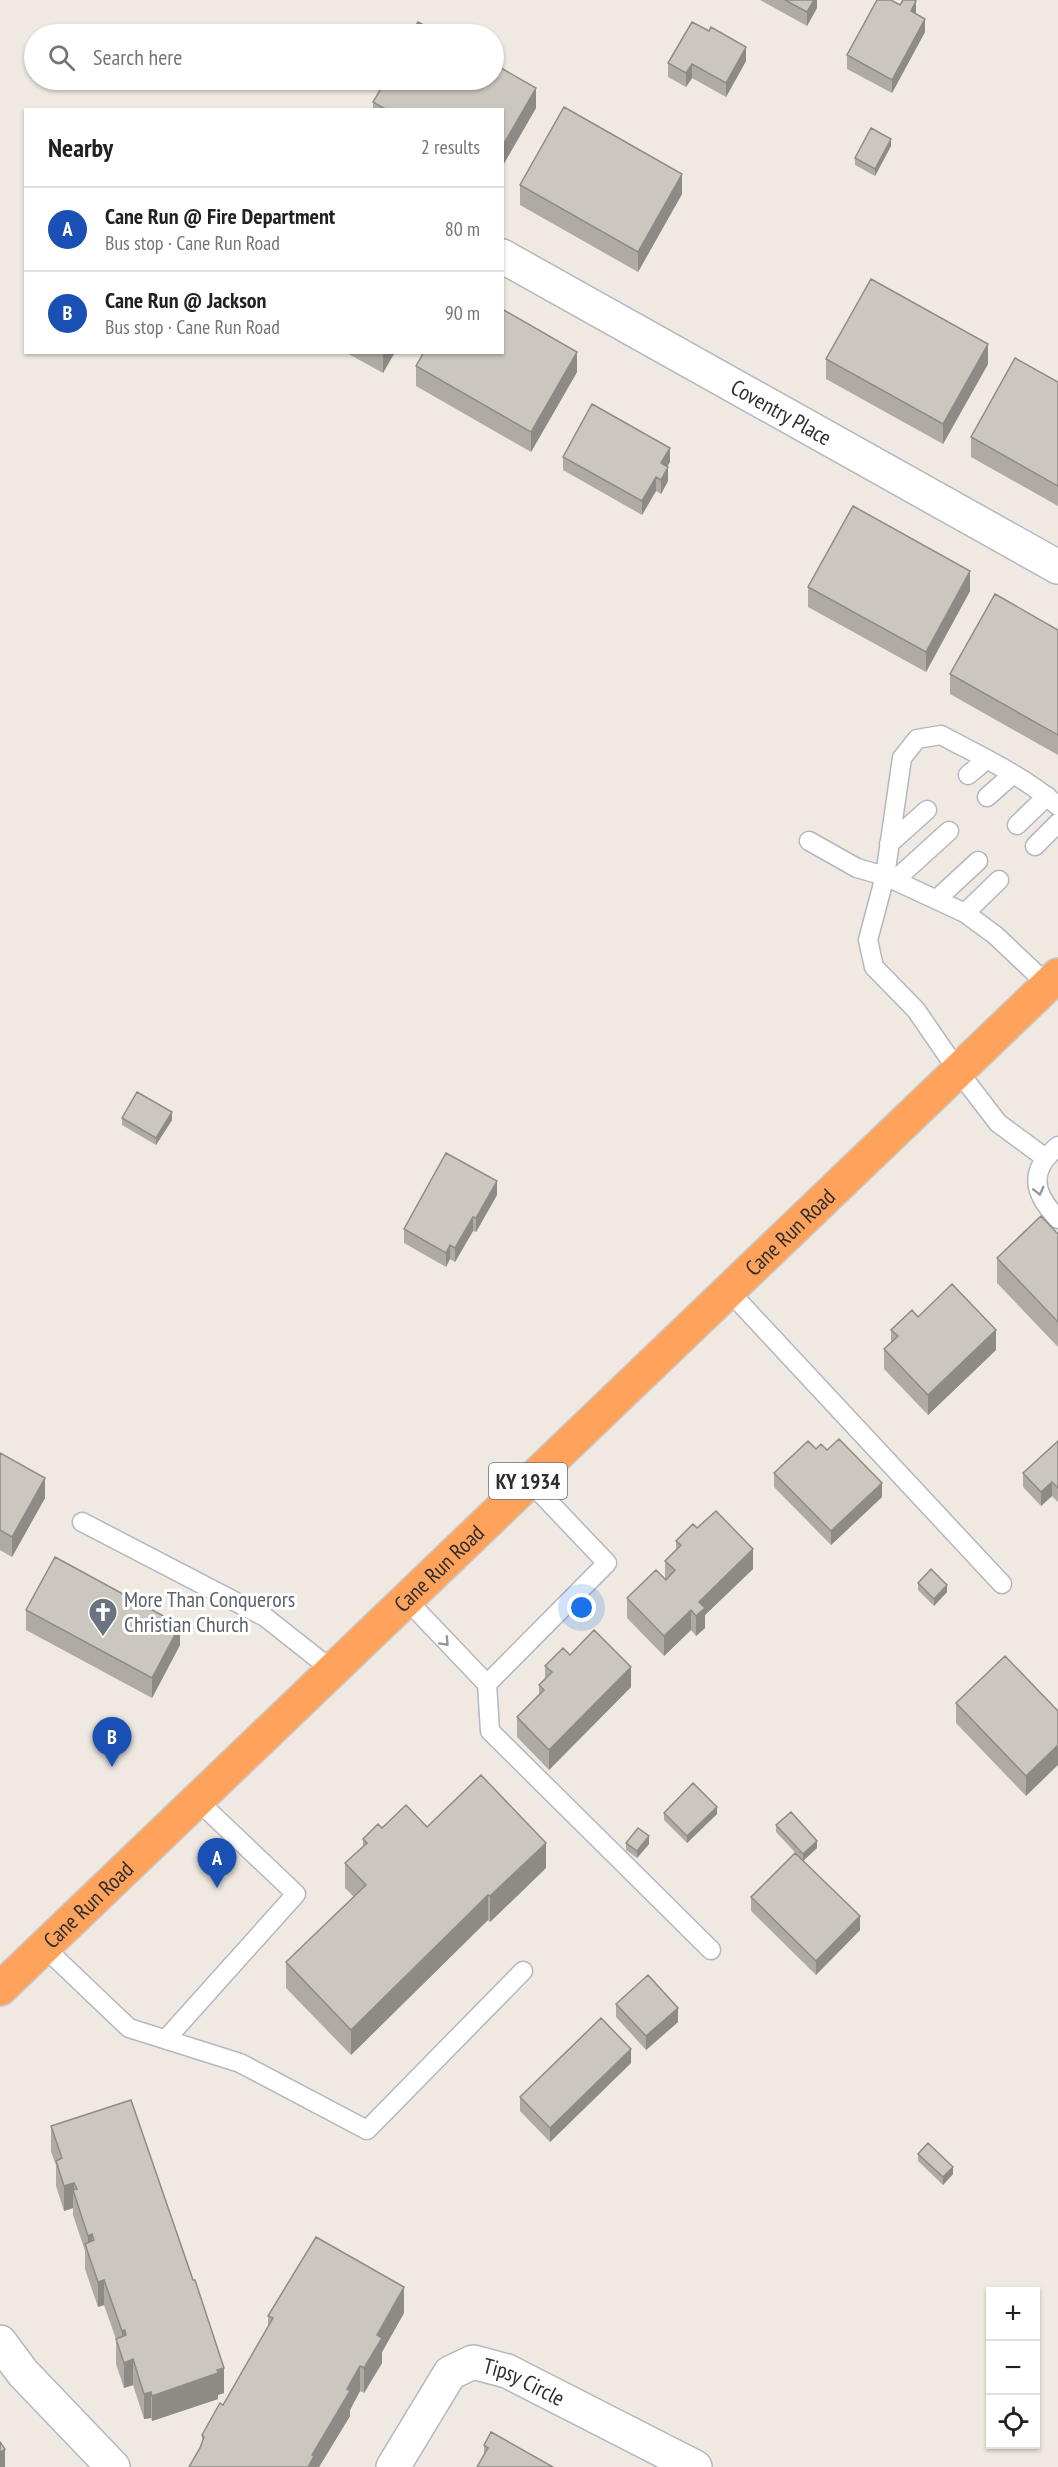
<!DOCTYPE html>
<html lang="en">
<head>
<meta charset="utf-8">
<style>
  :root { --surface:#fff; --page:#f6f6f6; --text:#202124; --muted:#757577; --line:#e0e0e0; --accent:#1a73e8 }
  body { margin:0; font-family:"PT Sans Narrow",sans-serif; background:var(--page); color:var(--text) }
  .controls { position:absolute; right:18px; bottom:18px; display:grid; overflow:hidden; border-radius:0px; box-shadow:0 2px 4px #0004 }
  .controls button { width:54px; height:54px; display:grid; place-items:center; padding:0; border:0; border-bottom:2px solid var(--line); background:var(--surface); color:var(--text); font:30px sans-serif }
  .you { position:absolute; left:582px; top:1608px; width:21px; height:21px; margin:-15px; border:4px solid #fff; border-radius:50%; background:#1a73e8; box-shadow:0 0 0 9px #1a73e833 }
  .badge { display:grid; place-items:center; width:39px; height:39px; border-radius:50%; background:var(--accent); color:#fff; font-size:20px; font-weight:700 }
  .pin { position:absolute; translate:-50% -50px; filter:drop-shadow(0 2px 3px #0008) }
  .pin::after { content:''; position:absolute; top:32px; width:21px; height:18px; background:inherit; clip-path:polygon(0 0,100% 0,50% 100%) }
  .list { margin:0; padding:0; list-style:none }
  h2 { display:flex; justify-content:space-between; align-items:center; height:78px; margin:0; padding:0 24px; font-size:26px }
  h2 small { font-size:20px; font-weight:400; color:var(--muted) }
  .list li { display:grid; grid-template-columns:39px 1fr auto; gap:18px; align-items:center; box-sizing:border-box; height:84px; padding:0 24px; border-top:2px solid var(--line) }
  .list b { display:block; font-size:22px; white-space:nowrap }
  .list p { margin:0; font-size:20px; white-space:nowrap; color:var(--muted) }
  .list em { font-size:20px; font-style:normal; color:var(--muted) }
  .icon { flex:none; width:33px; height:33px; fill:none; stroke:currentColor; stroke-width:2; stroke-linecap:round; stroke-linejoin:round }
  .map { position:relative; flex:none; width:1058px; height:2467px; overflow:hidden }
  .search { position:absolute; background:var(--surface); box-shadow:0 2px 4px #0004; left:24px; top:24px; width:480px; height:66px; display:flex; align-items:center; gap:15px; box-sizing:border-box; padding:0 21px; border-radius:33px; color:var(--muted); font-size:22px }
  .panel { position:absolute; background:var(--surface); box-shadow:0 2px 4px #0004; left:24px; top:108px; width:480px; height:246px; border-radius:0px }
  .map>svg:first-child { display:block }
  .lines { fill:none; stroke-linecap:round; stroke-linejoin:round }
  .lane-casing { stroke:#b4b7c1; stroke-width:21 }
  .street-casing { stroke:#b4b7c1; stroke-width:36 }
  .highway-casing { stroke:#c9c9c9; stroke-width:36 }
  .lane { stroke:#fff; stroke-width:18 }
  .street { stroke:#fff; stroke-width:33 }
  .highway { stroke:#ffa35c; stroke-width:33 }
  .wall { fill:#afaba4 }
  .shaded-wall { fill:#8e8b86 }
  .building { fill:#cbc7bf; stroke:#8e8b86; stroke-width:1.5 }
  .oneway { stroke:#969696 }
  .labels { text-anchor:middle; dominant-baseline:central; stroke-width:6; stroke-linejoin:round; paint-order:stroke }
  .shield { fill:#fff; stroke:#6d6d6d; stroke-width:1.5 }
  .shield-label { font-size:21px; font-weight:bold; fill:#2e2e2e }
  .street-label { font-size:22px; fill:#2e2e2e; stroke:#fff }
  .worship-label { font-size:22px; fill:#5b616d; stroke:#fff; text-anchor:start }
</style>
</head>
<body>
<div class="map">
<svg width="1058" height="2467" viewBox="0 0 1058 2467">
  <rect width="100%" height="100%" fill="#efe9e1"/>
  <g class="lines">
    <!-- lane casing -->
    <g class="lane-casing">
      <path id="lane" d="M968 775 986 760
        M987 797 1012 775
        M1017 825 1047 796
        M809 841 857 868 885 876 965 913 995 935 1048 985
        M889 844 927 810
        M1035 846 1058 823
        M895 880 949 831
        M937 899 978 861
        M965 913 999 880
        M1058 1146C1028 1171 1033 1193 1058 1219
        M1044 1157 998 1123 958 1071 916 1010 874 967 868 940 885 876 902 758 917 739 941 735C980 756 1024 776 1058 806
        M728 1290 1002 1584
        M82 1522 265 1617 332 1670
        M406 1599 487 1684 490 1731 711 1950
        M487 1684 607 1563 529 1481
        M44 1947 129 2028 240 2063 367 2130 523 1971
        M166 2039 296 1894 197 1800"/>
    </g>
    <!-- street casing -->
    <g class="street-casing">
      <g id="street">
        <path id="s1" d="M502 256 1058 567"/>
        <path d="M0 2342 23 2373 113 2467"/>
        <path id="s2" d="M393 2467 450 2373 473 2362 507 2371 695 2467"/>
      </g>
    </g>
    <!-- highway casing -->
    <g class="highway-casing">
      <g id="highway">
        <path id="s3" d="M0 1989 1058 975"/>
      </g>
    </g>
    <!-- lane -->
    <use href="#lane" class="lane"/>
    <!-- street -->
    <use href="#street" class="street"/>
    <!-- highway -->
    <use href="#highway" class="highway"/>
  </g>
  <!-- wall -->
  <path class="wall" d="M760 0H817V8L807 26Z
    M916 14 925 32 892 93 847 69V55Z
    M746 61 726 97 692 78 686 87 668 77V63Z
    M373 102 536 108 502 167V110H373Z
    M891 146 875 176 855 165V158Z
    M520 185 682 194 638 272 520 205Z
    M345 352H395L383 373Z
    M826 359 988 364 943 444 826 379Z
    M416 366 577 372 531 452 416 386Z
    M1058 382V506L971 457V437Z
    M563 457 670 462 667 466 668 481 661 494 656 491 642 515 563 470Z
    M808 587 970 591 926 672 808 607Z
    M1058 630V755L950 694V674Z
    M122 1118 172 1120 156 1145 122 1125Z
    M497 1195 476 1232 473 1231 455 1262 450 1259 446 1267 404 1243V1229Z
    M1058 1234V1347L997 1283V1258Z
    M918 1317 996 1350 928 1415 884 1369V1349L891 1342V1330Z
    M1058 1441V1502L1052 1496 1041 1506 1023 1487V1473Z
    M816 1449 882 1497 831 1545 774 1487V1473Z
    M0 1453 45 1498 12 1557 0 1550Z
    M697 1528 753 1569 705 1615V1628L696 1636 691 1630 664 1656 627 1618V1598L665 1579V1561L676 1550V1541Z
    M918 1583 947 1592 934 1606 918 1590Z
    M26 1610 180 1645 152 1698 26 1630Z
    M570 1655 631 1687 549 1770 517 1737V1717L539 1694V1685L545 1679V1666Z
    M956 1703 1058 1711 1026 1796 956 1723Z
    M664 1813 717 1814 687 1843 664 1820Z
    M776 1825 817 1848 803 1861 776 1832Z
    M427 1827 546 1868 490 1922 488 1920 351 2055 286 1988V1962L354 1897 345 1888V1863L363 1847V1839L382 1828Z
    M626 1843 649 1844 637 1858 626 1850Z
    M751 1897 860 1930 816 1975 751 1911Z
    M616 2004 678 2022 646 2050 616 2017Z
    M631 2063 550 2142 520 2111V2097Z
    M51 2126 224 2393 218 2395V2399L152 2421 151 2418 144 2419 133 2385 124 2388 116 2364V2339L104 2305 98 2307 85 2269V2251L73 2215V2208L64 2211 56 2186V2165L51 2152Z
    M918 2154 953 2174 943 2185 918 2161Z
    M404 2313 382 2352V2363L364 2393 360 2391 350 2410V2416L319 2467H189L202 2444V2435L223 2405 268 2326V2316Z
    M484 2445 553 2467 484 2455Z"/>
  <!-- shaded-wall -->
  <path class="shaded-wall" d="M814 0H817V8L807 26V12Z
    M916 1V15L911 11Z
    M925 19V32L892 93V80Z
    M746 47V61L726 97V83Z
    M692 64V78L686 87V73Z
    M536 88V108L502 167V147Z
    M891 139V146L875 176V169Z
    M682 174V194L638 272V252Z
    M988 344V364L943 444V424Z
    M384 352H395L383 373V354Z
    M577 352V372L531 452V432Z
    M670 448V462L661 477V463Z
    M668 467V481L661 494V480Z
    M656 477V491L642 515V501Z
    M970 571V591L926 672V652Z
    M172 1112V1120L156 1145V1138Z
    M497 1181V1195L476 1232V1218Z
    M473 1217V1231L455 1262V1248Z
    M450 1245V1259L446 1267V1253Z
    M996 1330V1350L928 1415V1395Z
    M45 1478V1498L12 1557V1537Z
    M1052 1482V1496L1041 1506V1492Z
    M882 1483V1497L831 1545V1531Z
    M753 1549V1569L705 1615V1628L696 1636V1616L699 1602Z
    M947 1585V1592L934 1606V1599Z
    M691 1610V1630L664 1656V1636Z
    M180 1625V1645L152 1698V1678Z
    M631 1667V1687L549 1770V1750Z
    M1058 1745V1765L1026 1796V1776Z
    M717 1807V1814L687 1843V1836Z
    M649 1836V1844L637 1858V1851Z
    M817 1841V1848L803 1861V1854Z
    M546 1843V1868L490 1922V1896Z
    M488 1895V1920L351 2055V2030Z
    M860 1916V1930L816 1975V1961Z
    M678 2008V2022L646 2050V2036Z
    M631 2049V2063L550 2142V2128Z
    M953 2167V2174L943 2185V2177Z
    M74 2183V2194L73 2190V2208L64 2211V2186Z
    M92 2234V2260L88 2254V2236Z
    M104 2280V2305L98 2307V2282Z
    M404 2287V2313L382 2352V2363L364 2393V2368L377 2335Z
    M125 2330V2355L122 2357V2331Z
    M133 2359V2385L124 2388V2363Z
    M360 2366V2391L350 2410V2416L319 2467H308L312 2455Z
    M224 2368V2393L218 2395V2399L152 2421V2396Z
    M151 2392V2418L144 2419V2394Z
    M5 2449V2467H0V2453Z"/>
  <!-- building -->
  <path class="building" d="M785 0H814L807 12Z
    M877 0H891L900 5 903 0H914L916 1 911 11 925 19 892 80 847 55Z
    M418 22 441 34H411Z
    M692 22 709 31 711 27 746 47 726 83 692 64 686 73 668 63Z
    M494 64 536 88 502 147V110H387L373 102 386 80H494Z
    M564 107 682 174 638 252 520 185Z
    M871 128 891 139 875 169 855 158Z
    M871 279 988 344 943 424 826 359Z
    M502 309 577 352 531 432 416 366 424 352H502Z
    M1015 358 1058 382V486L971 437Z
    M592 404 670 448 661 463 668 467 661 480 656 477 642 501 563 457Z
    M853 506 970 571 926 652 808 587Z
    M995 594 1058 630V735L950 674Z
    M137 1092 172 1112 156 1138 122 1118Z
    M446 1153 497 1181 476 1218 473 1217 455 1248 450 1245 446 1253 404 1229Z
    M1041 1216 1058 1234V1322L997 1258Z
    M952 1284 996 1330 928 1395 884 1349 898 1336 891 1330 912 1310 918 1317Z
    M839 1439 882 1483 831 1531 774 1473 808 1441 816 1449 821 1444 827 1450Z
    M1058 1441V1488L1052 1482 1041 1492 1023 1473Z
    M0 1453 45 1478 12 1537 0 1530Z
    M716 1511 753 1549 699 1602 705 1608 696 1616 691 1610 664 1636 627 1598 656 1570 666 1580 675 1570 665 1561 681 1545 676 1541 693 1524 697 1528Z
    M55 1557 180 1625 152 1678 26 1610Z
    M931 1569 947 1585 934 1599 918 1583Z
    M594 1630 631 1667 549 1750 517 1717 544 1690 539 1685 552 1672 545 1666 563 1648 570 1655Z
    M1005 1656 1058 1711V1745L1026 1776 956 1703Z
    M481 1775 546 1843 490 1896 488 1895 351 2030 286 1962 366 1885 345 1863 367 1843 363 1839 378 1824 382 1828 406 1805 427 1827Z
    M693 1783 717 1807 687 1836 664 1813Z
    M791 1812 817 1841 803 1854 776 1825Z
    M638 1828 649 1836 637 1851 626 1843Z
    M795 1853 860 1916 816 1961 751 1897Z
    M648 1975 678 2008 646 2036 616 2004Z
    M601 2018 631 2049 550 2128 520 2097Z
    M131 2100 193 2280H195L224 2368 217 2370 218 2373 152 2396 151 2392 144 2394 133 2359 124 2363 116 2339 126 2335 125 2330 122 2331 104 2280 98 2282 85 2244 94 2240 92 2234 88 2236 73 2190 77 2189 74 2183 64 2186 56 2161 62 2158 51 2126Z
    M928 2143 953 2167 943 2177 918 2154Z
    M316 2237 404 2287 377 2335 382 2338 364 2368 360 2366 347 2389 350 2391 312 2455 314 2456 308 2467H189L200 2448 204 2437 202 2435 220 2403 223 2405 273 2318 268 2316Z
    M491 2432 553 2467H477L488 2448 484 2445Z
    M0 2442 5 2449 0 2453Z"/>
  <!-- one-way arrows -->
  <defs><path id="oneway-chevron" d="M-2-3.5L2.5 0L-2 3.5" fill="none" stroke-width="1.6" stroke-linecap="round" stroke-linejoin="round" transform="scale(1.5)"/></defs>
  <g class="oneway">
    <use href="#oneway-chevron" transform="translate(1039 1191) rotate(76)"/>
    <use href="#oneway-chevron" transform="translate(445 1642) rotate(47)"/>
  </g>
  <!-- icons -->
  <defs>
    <g id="church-pin" transform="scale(1.5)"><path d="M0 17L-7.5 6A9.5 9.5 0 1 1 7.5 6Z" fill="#6b7280" stroke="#fff"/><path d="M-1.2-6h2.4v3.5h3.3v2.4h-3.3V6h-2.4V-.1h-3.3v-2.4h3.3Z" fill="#fff"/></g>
  </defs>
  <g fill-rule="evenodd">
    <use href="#church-pin" x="103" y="1612"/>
  </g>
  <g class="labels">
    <!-- shield labels -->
    <rect class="shield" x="489" y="1463" width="78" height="36" rx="4.5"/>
    <g class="shield-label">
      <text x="528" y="1481">KY 1934</text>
    </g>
    <!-- street labels -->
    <g class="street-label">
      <text stroke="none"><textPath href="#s1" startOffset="320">Coventry Place</textPath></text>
      <text stroke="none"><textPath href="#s3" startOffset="1094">Cane Run Road</textPath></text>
      <text stroke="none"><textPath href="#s3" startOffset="608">Cane Run Road</textPath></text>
      <text stroke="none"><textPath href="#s3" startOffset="122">Cane Run Road</textPath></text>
      <text stroke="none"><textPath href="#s2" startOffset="190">Tipsy Circle</textPath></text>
    </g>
    <!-- worship labels -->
    <g class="worship-label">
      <text x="124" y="1599">More Than Conquerors<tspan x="124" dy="25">Christian Church</tspan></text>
    </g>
  </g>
</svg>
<div class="controls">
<button>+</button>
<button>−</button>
<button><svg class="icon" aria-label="locate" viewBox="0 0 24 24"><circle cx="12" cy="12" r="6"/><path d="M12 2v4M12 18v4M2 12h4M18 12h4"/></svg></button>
</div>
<div class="you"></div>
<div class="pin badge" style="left:217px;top:1888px;background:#1a4fb4">A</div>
<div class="pin badge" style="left:112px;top:1767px;background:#1a4fb4">B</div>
<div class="search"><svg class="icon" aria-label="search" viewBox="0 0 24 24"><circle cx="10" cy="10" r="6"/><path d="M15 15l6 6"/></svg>Search here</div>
<section class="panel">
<h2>Nearby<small>2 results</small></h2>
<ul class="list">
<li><span class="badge" style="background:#1a4fb4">A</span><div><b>Cane Run @ Fire Department</b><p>Bus stop · Cane Run Road</p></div><em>80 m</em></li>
<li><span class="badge" style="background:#1a4fb4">B</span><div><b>Cane Run @ Jackson</b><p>Bus stop · Cane Run Road</p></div><em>90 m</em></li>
</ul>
</section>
</div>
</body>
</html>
